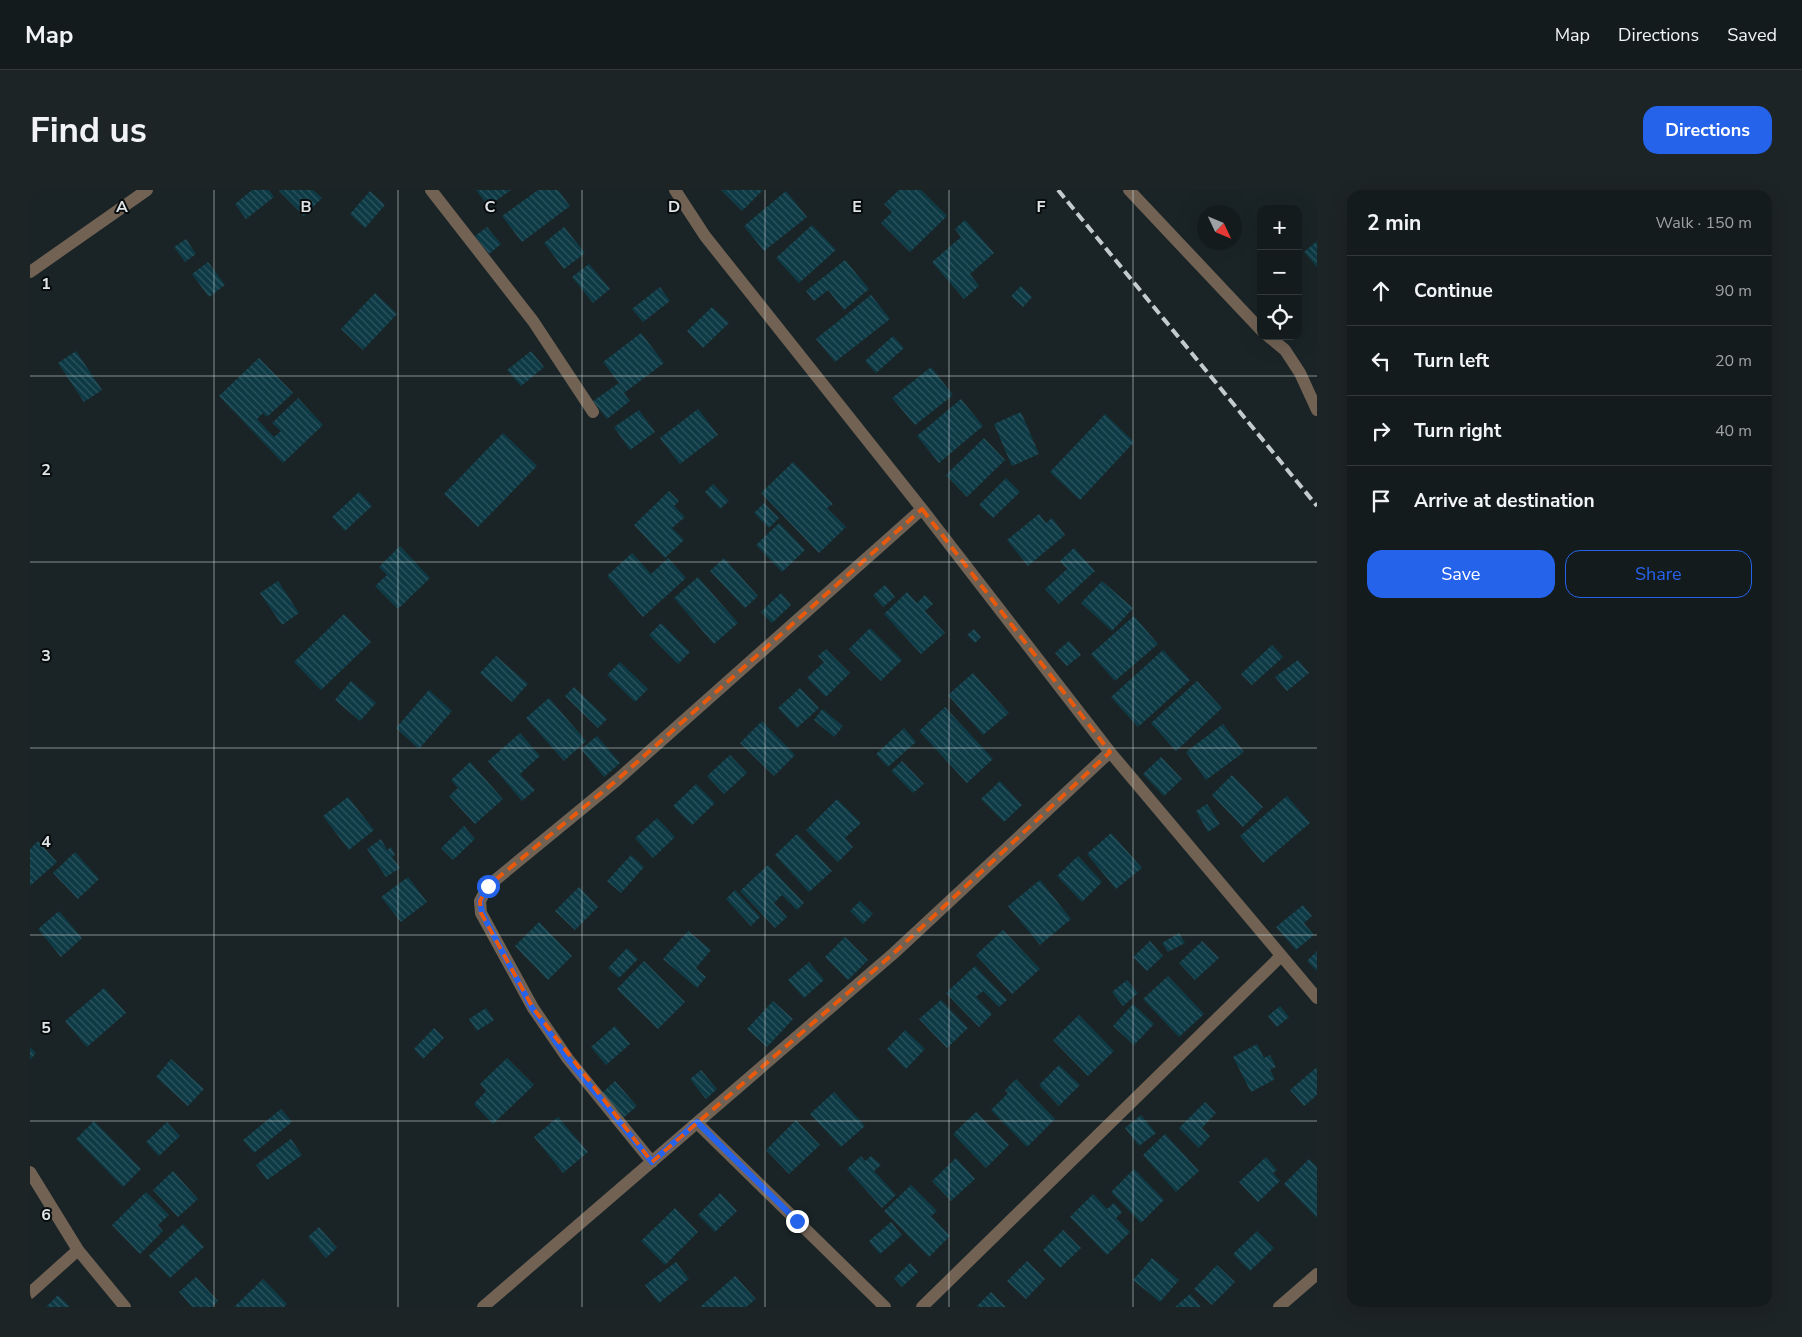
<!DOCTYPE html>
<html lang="en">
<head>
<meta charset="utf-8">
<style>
  :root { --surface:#141b1c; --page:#1d2425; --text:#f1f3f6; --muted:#9da1a3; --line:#33393b; --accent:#2563eb }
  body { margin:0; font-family:"Nunito Sans",sans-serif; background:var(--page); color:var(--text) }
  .controls { position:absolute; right:15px; top:15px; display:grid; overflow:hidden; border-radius:10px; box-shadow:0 5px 20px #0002 }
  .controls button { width:45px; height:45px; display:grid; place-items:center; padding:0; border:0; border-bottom:1px solid var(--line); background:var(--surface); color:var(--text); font:25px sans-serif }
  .compass { position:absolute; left:1167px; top:15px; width:45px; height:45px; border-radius:50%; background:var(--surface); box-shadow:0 5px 20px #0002; rotate:134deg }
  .stop { position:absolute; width:15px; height:15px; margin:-11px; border:4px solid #2563eb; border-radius:50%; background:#fff }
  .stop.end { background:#2563eb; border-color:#fff; box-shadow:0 1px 5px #0008 }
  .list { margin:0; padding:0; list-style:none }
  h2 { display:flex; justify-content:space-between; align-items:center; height:65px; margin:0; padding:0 20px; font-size:21px }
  h2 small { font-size:16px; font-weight:400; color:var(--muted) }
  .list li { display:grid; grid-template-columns:32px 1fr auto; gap:15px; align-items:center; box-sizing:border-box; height:70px; padding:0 20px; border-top:1px solid var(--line) }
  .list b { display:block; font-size:19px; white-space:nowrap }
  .list em { font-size:16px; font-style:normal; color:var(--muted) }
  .actions { display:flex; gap:10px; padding:15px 20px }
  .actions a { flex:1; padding:11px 0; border:1px solid var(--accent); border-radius:15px; text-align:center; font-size:18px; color:var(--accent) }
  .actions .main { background:var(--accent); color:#fff }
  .icon { flex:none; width:28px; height:28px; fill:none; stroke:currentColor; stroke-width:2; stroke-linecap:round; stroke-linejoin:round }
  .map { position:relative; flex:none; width:1287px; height:1117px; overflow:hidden; border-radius:15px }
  header { display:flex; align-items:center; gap:30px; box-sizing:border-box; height:70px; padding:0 25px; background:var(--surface); border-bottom:1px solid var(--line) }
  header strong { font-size:24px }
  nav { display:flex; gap:28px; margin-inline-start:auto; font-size:18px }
  .intro { display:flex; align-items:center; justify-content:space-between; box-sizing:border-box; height:120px; padding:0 30px }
  h1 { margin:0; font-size:35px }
  .button { padding:12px 22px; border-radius:15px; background:var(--accent); color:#fff; font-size:18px; font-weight:700 }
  main { display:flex; gap:30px; padding:0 30px }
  aside { flex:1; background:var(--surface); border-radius:15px; box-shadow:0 5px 20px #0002 }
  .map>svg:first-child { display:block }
  .building { fill:url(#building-back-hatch) }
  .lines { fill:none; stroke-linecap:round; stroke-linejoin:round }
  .street { stroke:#716254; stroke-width:12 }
  .rail { stroke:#c4cbcd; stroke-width:4; stroke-dasharray:10 5; stroke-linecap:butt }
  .route { stroke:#2563eb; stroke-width:6 }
  .marked { fill:none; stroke:#e8590c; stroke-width:4; stroke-dasharray:10 6; stroke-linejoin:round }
  .grid { fill:none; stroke:#dfe5e7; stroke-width:1; stroke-opacity:0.55 }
  .grid-label { font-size:16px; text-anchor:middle; font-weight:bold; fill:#dfe5e7; stroke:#080c0d; stroke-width:4; stroke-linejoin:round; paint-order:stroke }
</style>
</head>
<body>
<header>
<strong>Map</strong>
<nav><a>Map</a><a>Directions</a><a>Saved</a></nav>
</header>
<div class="intro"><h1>Find us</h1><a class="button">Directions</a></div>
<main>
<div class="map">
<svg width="1287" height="1117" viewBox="0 0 1287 1117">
  <defs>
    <pattern id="building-back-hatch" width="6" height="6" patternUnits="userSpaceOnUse" patternTransform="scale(1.25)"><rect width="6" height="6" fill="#0d3a45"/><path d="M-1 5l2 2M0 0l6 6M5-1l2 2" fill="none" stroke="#305660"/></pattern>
  </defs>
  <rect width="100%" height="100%" fill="#1a2426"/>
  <!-- building -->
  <path class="building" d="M222 0H239L244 7 216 29 205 14Z
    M250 0H283L292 8 274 26 249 1Z
    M446 0H481L458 16Z
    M508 0H528L540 16 492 52 472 26Z
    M691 0H733L712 21Z
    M869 0H891L917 26 880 62 851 33 862 22 854 14Z
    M340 1 355 15 335 38 320 24Z
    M756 1 777 27 734 61 714 36Z
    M935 30 964 63 940 84 949 96 934 109 902 72 931 47 925 39Z
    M782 35 806 60 769 93 746 68Z
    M457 37 471 54 459 64 445 46Z
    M534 37 555 63 534 79 514 53Z
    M156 49 166 64 155 72 144 57Z
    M1287 51V77L1274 62Z
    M815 70 839 99 814 120 798 100 784 111 776 101Z
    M178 72 195 95 179 107 162 84Z
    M559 74 580 99 563 113 542 87Z
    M991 96 1002 107 993 117 981 106Z
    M630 97 640 111 613 132 602 119Z
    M345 103 367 124 333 160 311 139Z
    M841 105 860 129 805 172 786 149Z
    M682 117 699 133 673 158 657 141Z
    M611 143 634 173 594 203 600 211 577 229 563 211 589 193 573 172Z
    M863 146 874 158 846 183 835 171Z
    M46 161 72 200 54 212 28 173Z
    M501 161 514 177 491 196 477 180Z
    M229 168 263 203 237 227 233 223 227 229 244 247 251 241 242 233 268 208 293 235 253 273 189 206Z
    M901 177 923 205 885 235 862 208Z
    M931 209 953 236 909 273 887 246Z
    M668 219 688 245 650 274 630 248Z
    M609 220 625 242 600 260 584 237Z
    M991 222 1009 264 982 276 964 234Z
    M1075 224 1104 252 1050 310 1020 282Z
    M473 243 507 276 448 337 414 304Z
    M954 248 975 270 937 307 916 285Z
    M763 272 803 314 797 318 816 337 789 363 731 303Z
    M976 288 990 302 963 328 949 315Z
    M683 294 699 311 690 319 675 302Z
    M639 301 649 311 644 316 655 327 642 338 654 350 635 368 604 335Z
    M329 302 342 316 315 341 302 327Z
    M734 313 749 328 739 338 724 323Z
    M1009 324 1016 333 1022 328 1035 345 998 376 977 350Z
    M749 333 775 360 752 382 726 355Z
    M370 356 400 388 368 419 345 396 357 385 349 377Z
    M1044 358 1065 381 1029 414 1015 399 1037 379 1030 371Z
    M602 363 621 384 638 368 656 388 613 427 577 386Z
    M694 368 728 406 715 418 680 381Z
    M668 387 708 433 684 454 644 408Z
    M248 391 269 423 252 435 230 403Z
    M1072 391 1103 418 1082 441 1051 413Z
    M855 395 865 407 853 417 843 405Z
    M877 402 887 413 895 405 903 414 895 421 915 443 891 464 854 424Z
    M751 403 761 415 742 433 731 422Z
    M314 424 341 452 291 500 264 472Z
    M1104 426 1128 454 1085 491 1061 464Z
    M631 433 660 462 648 474 619 445Z
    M840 438 872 470 851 491 819 459Z
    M944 439 951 447 945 453 937 445Z
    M1039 451 1051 465 1037 476 1025 463Z
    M1242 455 1253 467 1222 495 1211 484Z
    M796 459 820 483 796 507 777 488 794 472 788 466Z
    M1133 460 1160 490 1108 537 1081 507Z
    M466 466 498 494 482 512 450 483Z
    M1268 470 1279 483 1257 501 1245 487Z
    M590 472 618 499 605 512 577 485Z
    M943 483 979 523 953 545 918 505Z
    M321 491 346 513 330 531 305 510Z
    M1167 491 1192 518 1146 561 1121 533Z
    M544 497 577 529 568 538 535 506Z
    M770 498 789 518 767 538 748 518Z
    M399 500 422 521 389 559 366 538Z
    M519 508 556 551 534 571 496 528Z
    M915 517 963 569 937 593 889 541Z
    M792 519 813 536 804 547 784 530Z
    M732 531 765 565 744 586 710 553Z
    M1193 534 1214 562 1176 590 1156 562Z
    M874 538 886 552 858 577 846 564Z
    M490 543 510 566 490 584 505 600 492 611 458 571Z
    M567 546 590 573 574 587 551 559Z
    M700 565 717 583 694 604 677 586Z
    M1131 567 1152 589 1134 606 1113 584Z
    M872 571 894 594 883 603 861 581Z
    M440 572 473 609 445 634 419 606 428 598 421 590Z
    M1202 585 1233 617 1213 637 1182 605Z
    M970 591 992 615 974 632 951 609Z
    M666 594 685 613 662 635 643 616Z
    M1257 606 1280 633 1233 673 1210 646Z
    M318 607 344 640 319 660 293 626Z
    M807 609 831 633 815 648 823 657 808 672 776 640Z
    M1177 614 1190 634 1178 642 1166 621Z
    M627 628 645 647 623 668 605 648Z
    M434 636 445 649 423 670 411 658Z
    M1081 643 1112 678 1086 699 1057 664Z
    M767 644 802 681 779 702 745 665Z
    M351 649 357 660 361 657 365 665 362 667 370 678 356 687 337 659Z
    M8 651 27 672 0 696V659Z
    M45 662 69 689 48 709 23 683Z
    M601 665 614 677 591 703 577 691Z
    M1048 666 1072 692 1052 712 1027 686Z
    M738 675 774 713 767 720 752 705 744 713 757 727 745 738 710 701Z
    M378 687 397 712 371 732 351 707Z
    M1010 690 1041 729 1010 755 978 716Z
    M549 697 568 717 545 740 525 721Z
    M705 700 730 727 721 736 696 709Z
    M830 711 843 724 833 734 820 721Z
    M1273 715 1282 726 1274 733 1284 745 1266 760 1246 737Z
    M29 721 52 748 31 767 8 739Z
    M509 732 542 766 518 790 485 756Z
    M973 740 1010 779 982 804 946 765Z
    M658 741 681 760 666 778 676 787 667 798 633 769Z
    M1149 743 1155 753 1138 762 1132 753Z
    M815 747 838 770 818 790 795 767Z
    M1120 751 1133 766 1117 781 1103 767Z
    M1172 751 1189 768 1165 790 1149 773Z
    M597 758 608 769 589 788 578 778Z
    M1287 761V781L1277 771Z
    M614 771 655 812 628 839 587 799Z
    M779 772 794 790 774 808 758 790Z
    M945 776 977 810 969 817 953 801 946 807 962 824 949 837 916 803Z
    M1138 786 1174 824 1149 847 1113 809Z
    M1097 790 1108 803 1093 816 1082 802Z
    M74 798 96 823 57 857 35 831Z
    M911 810 938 838 917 858 889 829Z
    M743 811 763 829 737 857 717 839Z
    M1103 814 1124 834 1104 855 1083 836Z
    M1250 816 1259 827 1247 837 1238 826Z
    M456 818 464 830 447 841 439 829Z
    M1049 825 1084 861 1058 886 1023 850Z
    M585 836 600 854 576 875 561 857Z
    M404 838 414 848 393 869 384 859Z
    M875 840 895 859 876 879 857 859Z
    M1227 854 1234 868 1240 865 1246 877 1240 880 1245 889 1221 902 1203 867Z
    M0 857 6 863 0 870Z
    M477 868 504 895 463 934 444 914 456 901 450 894Z
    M141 869 174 899 158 916 126 887Z
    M1029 875 1050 895 1029 916 1009 895Z
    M1287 877V905L1274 916 1260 900Z
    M671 880 687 899 676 909 660 889Z
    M986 889 1025 929 997 957 961 920 978 903 975 900Z
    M585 891 607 916 592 929 571 904Z
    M804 902 835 936 811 957 780 924Z
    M1175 912 1186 923 1172 938 1180 946 1169 958 1149 938Z
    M251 919 262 932 224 963 213 950Z
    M946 922 979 955 956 978 923 944Z
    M1111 925 1126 943 1109 956 1095 938Z
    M528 927 558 962 533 983 504 947Z
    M766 930 790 955 759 984 736 960Z
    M64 931 111 979 93 997 46 949Z
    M137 932 150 946 129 966 116 952Z
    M1135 944 1169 981 1146 1002 1113 965Z
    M261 949 272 965 237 990 226 975Z
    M831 966 835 971 841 966 851 975 844 981 866 1005 852 1018 817 979Z
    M1236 967 1247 980 1243 983 1250 991 1228 1012 1209 992Z
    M926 968 945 989 921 1011 902 991Z
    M1279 969 1287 977V1028L1254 994Z
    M1104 979 1134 1010 1111 1033 1081 1002Z
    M143 981 168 1009 148 1027 123 1000Z
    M881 995 907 1021 901 1026 920 1046 899 1067 854 1021Z
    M116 1002 139 1025 128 1035 133 1041 110 1064 82 1035Z
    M690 1003 707 1021 685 1042 668 1025Z
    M1063 1004 1077 1019 1084 1013 1092 1022 1086 1028 1100 1042 1077 1065 1040 1027Z
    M645 1018 668 1042 635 1075 611 1051Z
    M861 1032 872 1045 850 1064 839 1051Z
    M153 1034 174 1057 140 1088 119 1066Z
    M289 1037 307 1058 296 1068 278 1047Z
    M1033 1040 1051 1058 1030 1078 1013 1060Z
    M1227 1041 1244 1058 1220 1081 1203 1064Z
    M1122 1068 1149 1090 1130 1112 1103 1090Z
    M997 1071 1015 1089 996 1109 977 1091Z
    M646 1072 659 1089 629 1113 615 1095Z
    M880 1073 888 1082 872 1097 864 1088Z
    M1187 1075 1205 1092 1182 1115 1164 1099Z
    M705 1086 726 1109 716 1117H670Z
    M166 1087 188 1111 182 1117H162L149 1102Z
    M233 1089 257 1114 254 1117H204Z
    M961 1102 976 1117H946Z
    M1160 1104 1171 1117H1145Z
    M28 1105 40 1117H16Z"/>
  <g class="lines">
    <!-- street -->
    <path class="street" d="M401 0 503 131 563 222
      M645 0 675 46 892 319 1080 562 1287 808
      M1099 0 1231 140
      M0 82 117 0
      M1238 146 1255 160 1270 183 1287 220
      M667 933 855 1117
      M622 972 538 869 503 818 451 723 450 711 458 696 587 590 892 319
      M0 982 48 1060
      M0 1103 48 1060 95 1117
      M453 1117 864 763 1080 562
      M892 1117 1251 766
      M1249 1117 1287 1084"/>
    <!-- rail -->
    <path class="rail" d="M1028 0 1287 316"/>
  </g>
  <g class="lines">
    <!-- route -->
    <path class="route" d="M458 696 450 711 452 723 502 818 538 869 622 972 667 932 767 1031"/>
  </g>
  <!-- marked area -->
  <path class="marked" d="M892 319 1080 562 864 763 622 972 503 818 451 723 450 711 458 696 587 590Z"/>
  <!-- grid -->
  <path class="grid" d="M184 0V1117M368 0V1117M552 0V1117M735 0V1117M919 0V1117M1103 0V1117M0 186H1287M0 372H1287M0 558H1287M0 745H1287M0 931H1287"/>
  <g class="grid-label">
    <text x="92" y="22">A</text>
    <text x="276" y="22">B</text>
    <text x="460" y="22">C</text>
    <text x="644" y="22">D</text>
    <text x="827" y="22">E</text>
    <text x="1011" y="22">F</text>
    <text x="16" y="99">1</text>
    <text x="16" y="285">2</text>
    <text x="16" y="471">3</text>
    <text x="16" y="657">4</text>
    <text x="16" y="843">5</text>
    <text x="16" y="1030">6</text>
  </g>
</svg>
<div class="controls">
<button>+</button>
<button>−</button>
<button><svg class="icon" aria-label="locate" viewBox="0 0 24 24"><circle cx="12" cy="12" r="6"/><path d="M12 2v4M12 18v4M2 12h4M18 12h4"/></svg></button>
</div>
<svg class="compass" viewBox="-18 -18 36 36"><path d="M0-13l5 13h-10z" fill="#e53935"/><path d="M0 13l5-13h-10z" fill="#9da1a3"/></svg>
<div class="stop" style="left:458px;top:696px"></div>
<div class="stop end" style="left:767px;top:1031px"></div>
</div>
<aside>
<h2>2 min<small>Walk · 150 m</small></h2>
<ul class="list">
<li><svg class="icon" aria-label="ahead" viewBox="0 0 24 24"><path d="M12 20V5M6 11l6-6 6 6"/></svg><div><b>Continue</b></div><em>90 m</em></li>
<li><svg class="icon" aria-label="left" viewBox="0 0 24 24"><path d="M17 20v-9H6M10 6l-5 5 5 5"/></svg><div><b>Turn left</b></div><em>20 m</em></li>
<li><svg class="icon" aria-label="right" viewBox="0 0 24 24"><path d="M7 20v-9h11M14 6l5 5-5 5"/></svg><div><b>Turn right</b></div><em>40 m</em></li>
<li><svg class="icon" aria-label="arrive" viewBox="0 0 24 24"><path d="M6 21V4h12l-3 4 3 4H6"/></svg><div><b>Arrive at destination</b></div></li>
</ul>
<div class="actions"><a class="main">Save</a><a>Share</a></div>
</aside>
</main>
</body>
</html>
